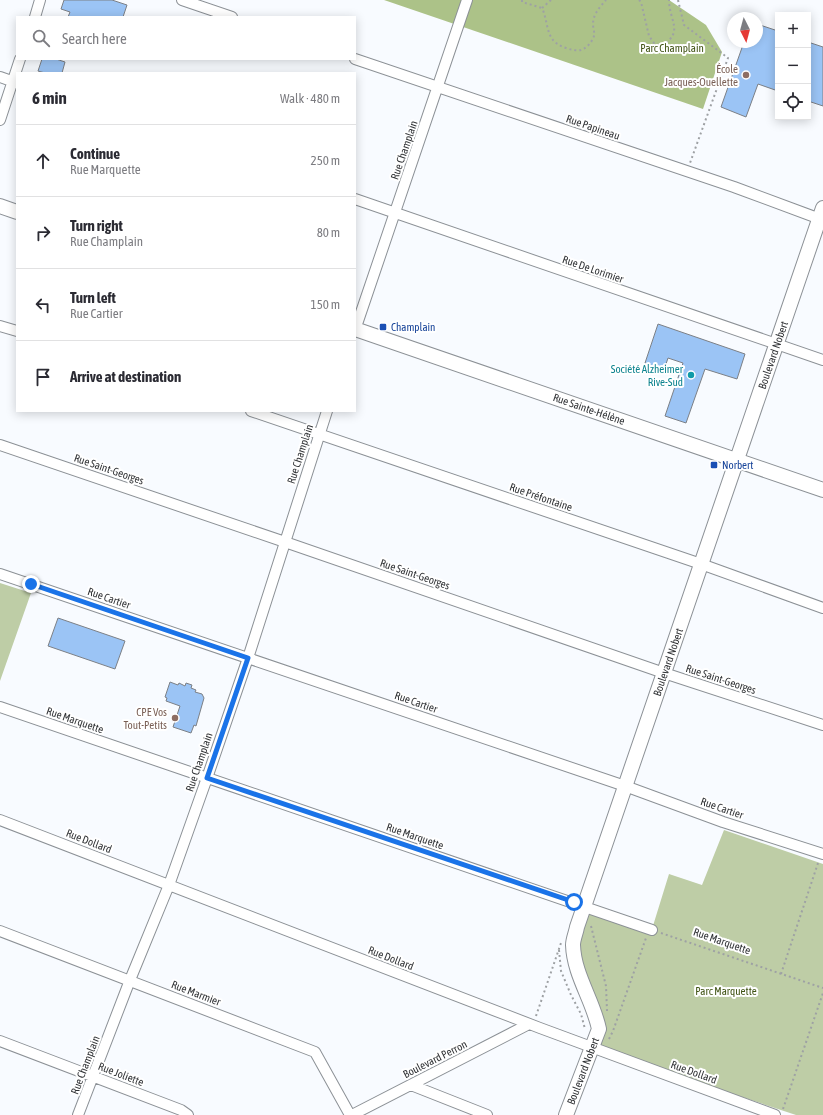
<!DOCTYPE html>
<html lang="en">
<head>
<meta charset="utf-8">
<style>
  :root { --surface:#fff; --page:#f2f2f3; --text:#2b2b33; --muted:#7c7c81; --line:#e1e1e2 }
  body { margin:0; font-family:"Asap Condensed",sans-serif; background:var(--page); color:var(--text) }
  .controls { position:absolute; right:12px; top:12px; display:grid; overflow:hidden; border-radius:0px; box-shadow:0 2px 10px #0003 }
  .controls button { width:36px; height:36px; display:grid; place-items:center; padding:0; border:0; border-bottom:1px solid var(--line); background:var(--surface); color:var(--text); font:20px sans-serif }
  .compass { position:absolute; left:727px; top:12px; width:36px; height:36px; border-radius:50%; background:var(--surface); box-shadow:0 2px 10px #0003; rotate:174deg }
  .stop { position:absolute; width:12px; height:12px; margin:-9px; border:3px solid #1a73e8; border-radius:50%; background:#fff }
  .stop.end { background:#1a73e8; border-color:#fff; box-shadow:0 1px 4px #0008 }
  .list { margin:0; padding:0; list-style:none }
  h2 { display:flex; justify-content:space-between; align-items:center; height:52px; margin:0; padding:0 16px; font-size:17px }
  h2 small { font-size:13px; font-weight:400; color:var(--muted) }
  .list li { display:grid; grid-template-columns:26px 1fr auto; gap:12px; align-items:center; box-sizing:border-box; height:72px; padding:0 16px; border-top:1px solid var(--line) }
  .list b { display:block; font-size:15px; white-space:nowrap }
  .list p { margin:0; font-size:13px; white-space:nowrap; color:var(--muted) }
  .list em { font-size:13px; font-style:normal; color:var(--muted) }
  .icon { flex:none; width:22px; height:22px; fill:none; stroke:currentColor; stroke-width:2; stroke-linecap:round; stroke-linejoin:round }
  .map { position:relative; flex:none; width:823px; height:1115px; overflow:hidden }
  .search { position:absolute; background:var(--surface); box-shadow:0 2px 10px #0003; left:16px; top:16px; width:340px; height:44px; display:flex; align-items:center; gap:10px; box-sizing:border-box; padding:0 14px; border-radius:0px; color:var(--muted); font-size:15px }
  .panel { position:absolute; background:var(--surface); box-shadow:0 2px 10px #0003; left:16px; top:72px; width:340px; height:340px; border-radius:0px }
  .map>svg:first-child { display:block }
  .green { fill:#becda6 }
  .forest { fill:#acc288 }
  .building { fill:#9bc4f5; stroke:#7c8086 }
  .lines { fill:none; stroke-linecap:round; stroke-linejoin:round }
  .street-casing { stroke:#8c9196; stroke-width:12 }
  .secondary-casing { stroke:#8c9196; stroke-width:16 }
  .path { stroke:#9ea1a4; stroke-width:2; stroke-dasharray:2 3; stroke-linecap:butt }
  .street { stroke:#fff; stroke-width:10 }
  .secondary { stroke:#fff; stroke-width:14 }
  .route { stroke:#1a73e8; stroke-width:5 }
  .education-dot { fill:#8d6e63; stroke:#fff; stroke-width:1.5 }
  .transit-dot { fill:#1a4fb4; stroke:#fff; stroke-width:1.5 }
  .culture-dot { fill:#0f9aa8; stroke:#fff; stroke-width:1.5 }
  .labels { text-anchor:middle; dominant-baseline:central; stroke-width:4; stroke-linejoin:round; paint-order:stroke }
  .park-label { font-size:11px; fill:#3f5213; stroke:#fff }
  .education-label { font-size:11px; fill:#785e54; stroke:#fff; text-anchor:end }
  .street-label { font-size:11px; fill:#313336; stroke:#fff }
  .transit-label { font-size:11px; fill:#164399; stroke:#fff; text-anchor:start }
  .culture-label { font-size:11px; fill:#0d838f; stroke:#fff; text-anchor:end }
</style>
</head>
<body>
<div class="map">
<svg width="823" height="1115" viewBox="0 0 823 1115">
  <rect width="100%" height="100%" fill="#f8fbff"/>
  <!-- green -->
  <path class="green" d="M0 583 31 593 0 681Z
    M724 830 823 864V1115H796L592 1047 601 1023 580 967 577 927 584 905 652 929 669 874 702 885Z"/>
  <!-- forest -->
  <path class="forest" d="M384 0H669L706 25 722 52 703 109Z"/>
  <!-- building -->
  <path class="building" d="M64 0H112L127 5 123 17H68L70 12 61 9Z
    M757 24 778 31V91L758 84 746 117 721 107 744 42H757Z
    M808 42 823 47V106L808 101Z
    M42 59H56L65 62 62 73H45L38 71Z
    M658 324 745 354 737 379 705 369 686 423 665 416 683 363 668 358 664 370 645 363Z
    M58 618 125 641 115 669 48 646Z
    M170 682 178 685 179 683 185 686 186 683 192 685 191 688 196 690 195 692 202 694 204 698 196 726 194 725 191 733 173 727 180 706 166 701 167 698 165 697Z"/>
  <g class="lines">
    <!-- street casing -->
    <g class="street-casing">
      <path id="street" d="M182 0 232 17
        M35 17 40 0
        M355 59 734 187 823 220
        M0 77 17 83
        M0 120 20 59
        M355 199 823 360
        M0 326 17 331
        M355 330 467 0
        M251 411 701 564 823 608
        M0 445 285 542 664 673 823 725
        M0 574 625 786 723 822 823 854
        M0 707 652 930
        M0 820 540 1028 775 1115
        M0 931 315 1052 350 1115
        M0 1041 181 1110 188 1115
        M411 1085 487 1115
        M78 1115 130 980 169 885 207 778 248 658 327 411
        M352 1115 529 1024"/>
    </g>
    <!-- secondary casing -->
    <g class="secondary-casing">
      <path id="secondary" d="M0 206 17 212
        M355 329 823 490
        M566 1115 599 1029C593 1000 574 975 573 945 573 939 576 933 577 927L823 208"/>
    </g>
    <!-- path -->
    <path class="path" d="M522 0V2L542 8
      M551 0 542 8C547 18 546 31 553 40 557 46 574 52 581 50 587 48 592 42 594 36 595 33 593 28 593 24 593 14 600 7 606 0
      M639 0 641 2 649 36 654 43 661 46C685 32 669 21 669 0
      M678 0 684 25 728 58 690 163
      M591 926 606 986 607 1011
      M661 933 823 988
      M559 950 561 971 571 995 581 1014 585 1029
      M781 974 818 863
      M536 1016 561 943
      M609 1039 613 1031 646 938
      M783 1109 823 993"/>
    <!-- street -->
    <use href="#street" class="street"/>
    <!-- secondary -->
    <use href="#secondary" class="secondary"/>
  </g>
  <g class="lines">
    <!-- route -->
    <path class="route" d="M31 584 248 658 207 778 574 902"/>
  </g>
  <!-- markers -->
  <g class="education-dot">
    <circle cx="746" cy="75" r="4"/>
    <circle cx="175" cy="718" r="4"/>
  </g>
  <g class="transit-dot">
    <rect x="379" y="323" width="8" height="8" rx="2"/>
    <rect x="710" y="461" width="8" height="8" rx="2"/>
  </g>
  <circle class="culture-dot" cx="691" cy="375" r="4"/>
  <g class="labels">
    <!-- park labels -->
    <g class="park-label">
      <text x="672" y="48">Parc Champlain</text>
      <text x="726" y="991">Parc Marquette</text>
    </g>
    <!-- education labels -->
    <g class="education-label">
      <text x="738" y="69">École<tspan x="738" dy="13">Jacques-Ouellette</tspan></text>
      <text x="167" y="712">CPE Vos<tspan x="167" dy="13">Tout-Petits</tspan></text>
    </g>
    <!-- street labels -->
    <g class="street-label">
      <text transform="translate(593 127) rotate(19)">Rue Papineau</text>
      <text transform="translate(404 150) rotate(-71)">Rue Champlain</text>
      <text transform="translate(593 269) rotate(19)">Rue De Lorimier</text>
      <text transform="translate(773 355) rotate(-71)">Boulevard Nobert</text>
      <text transform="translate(589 409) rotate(19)">Rue Sainte-Hélène</text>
      <text transform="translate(300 454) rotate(-72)">Rue Champlain</text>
      <text transform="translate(109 469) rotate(19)">Rue Saint-Georges</text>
      <text transform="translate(541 497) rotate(19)">Rue Préfontaine</text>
      <text transform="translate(415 574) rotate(19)">Rue Saint-Georges</text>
      <text transform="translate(109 598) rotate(19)">Rue Cartier</text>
      <text transform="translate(668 662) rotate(-71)">Boulevard Nobert</text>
      <text transform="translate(721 679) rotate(18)">Rue Saint-Georges</text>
      <text transform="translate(416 702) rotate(19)">Rue Cartier</text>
      <text transform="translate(75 720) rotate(19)">Rue Marquette</text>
      <text transform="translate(199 762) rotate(-71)">Rue Champlain</text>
      <text transform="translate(722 808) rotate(19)">Rue Cartier</text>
      <text transform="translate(415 836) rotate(19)">Rue Marquette</text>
      <text transform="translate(89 841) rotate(21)">Rue Dollard</text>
      <text transform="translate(722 941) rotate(19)">Rue Marquette</text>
      <text transform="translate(391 958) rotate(21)">Rue Dollard</text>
      <text transform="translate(196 993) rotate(21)">Rue Marmier</text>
      <text transform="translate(435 1059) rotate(-27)">Boulevard Perron</text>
      <text transform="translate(85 1065) rotate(-69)">Rue Champlain</text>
      <text transform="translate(583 1071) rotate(-69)">Boulevard Nobert</text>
      <text transform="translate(694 1072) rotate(20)">Rue Dollard</text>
      <text transform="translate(121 1074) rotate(21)">Rue Joliette</text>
    </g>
    <!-- transit labels -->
    <g class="transit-label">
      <text x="391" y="327">Champlain</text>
      <text x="722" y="465">Norbert</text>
    </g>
    <!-- culture labels -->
    <g class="culture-label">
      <text x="683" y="369">Société Alzheimer<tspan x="683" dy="13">Rive-Sud</tspan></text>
    </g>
  </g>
</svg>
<div class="controls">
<button>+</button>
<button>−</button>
<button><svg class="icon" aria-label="locate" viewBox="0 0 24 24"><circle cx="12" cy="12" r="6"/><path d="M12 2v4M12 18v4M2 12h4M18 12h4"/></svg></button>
</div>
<svg class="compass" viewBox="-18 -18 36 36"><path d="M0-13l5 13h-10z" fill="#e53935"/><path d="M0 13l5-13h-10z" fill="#7c7c81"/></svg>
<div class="stop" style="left:574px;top:902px"></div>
<div class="stop end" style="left:31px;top:584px"></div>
<div class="search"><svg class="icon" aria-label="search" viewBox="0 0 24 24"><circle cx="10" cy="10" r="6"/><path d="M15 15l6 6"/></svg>Search here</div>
<section class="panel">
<h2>6 min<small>Walk · 480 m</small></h2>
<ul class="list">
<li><svg class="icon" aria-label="ahead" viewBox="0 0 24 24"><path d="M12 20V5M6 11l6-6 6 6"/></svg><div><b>Continue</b><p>Rue Marquette</p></div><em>250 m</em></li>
<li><svg class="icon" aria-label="right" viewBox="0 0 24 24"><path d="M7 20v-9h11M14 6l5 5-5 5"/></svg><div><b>Turn right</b><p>Rue Champlain</p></div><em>80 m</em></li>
<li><svg class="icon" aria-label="left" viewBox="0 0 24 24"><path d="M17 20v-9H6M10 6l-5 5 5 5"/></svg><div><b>Turn left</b><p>Rue Cartier</p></div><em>150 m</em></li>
<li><svg class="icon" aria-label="arrive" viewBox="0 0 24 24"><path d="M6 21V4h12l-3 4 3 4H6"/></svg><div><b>Arrive at destination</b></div></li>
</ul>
</section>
</div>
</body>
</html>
